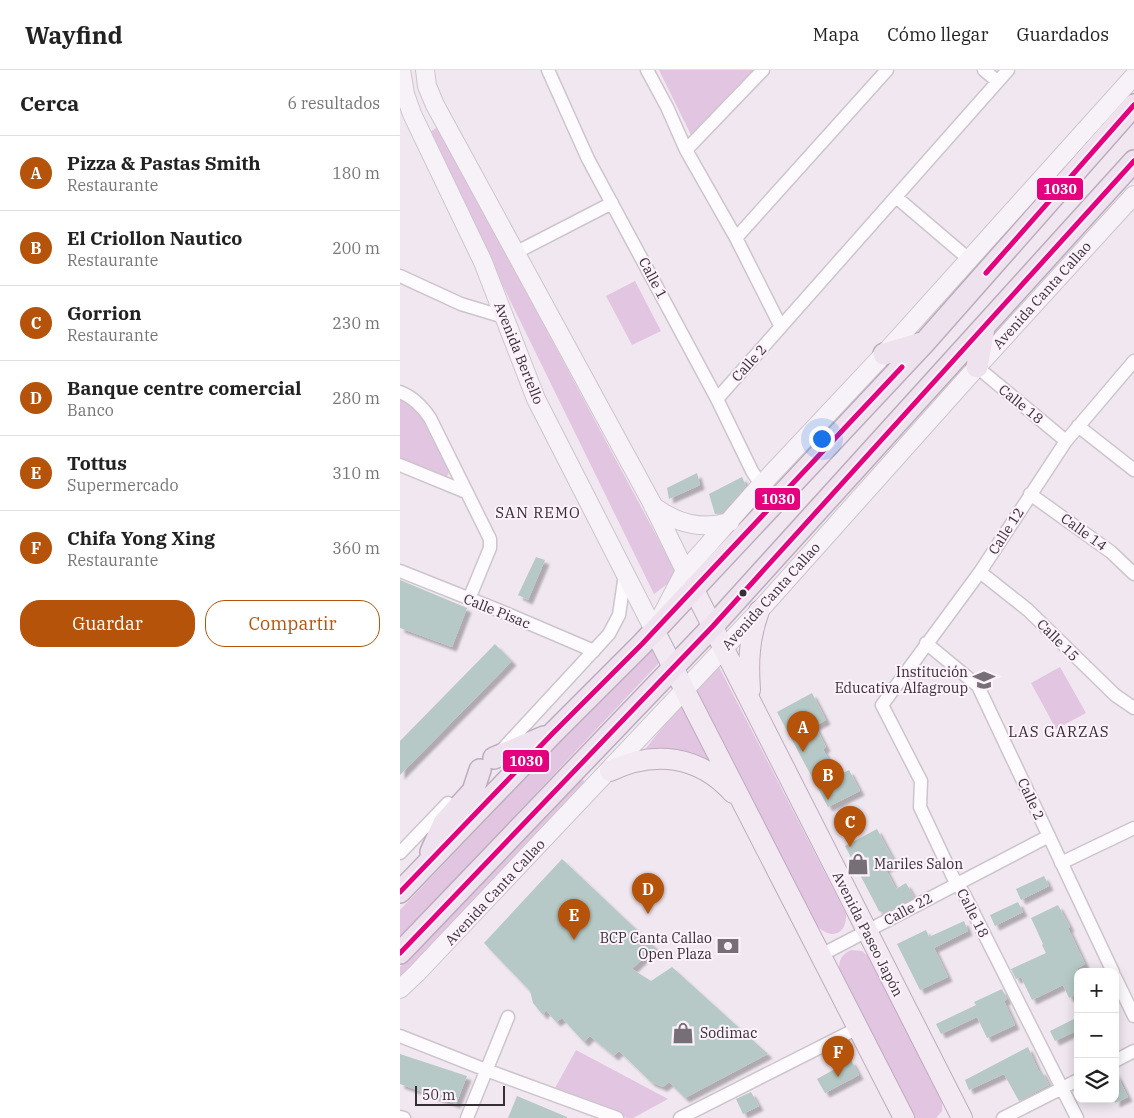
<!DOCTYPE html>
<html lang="es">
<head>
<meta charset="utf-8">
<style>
  :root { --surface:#fff; --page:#f6f6f6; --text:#222; --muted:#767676; --line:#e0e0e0; --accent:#b45309 }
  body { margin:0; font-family:"IBM Plex Serif",serif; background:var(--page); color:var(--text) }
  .controls { position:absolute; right:15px; bottom:15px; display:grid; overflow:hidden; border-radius:10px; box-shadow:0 2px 12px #0003 }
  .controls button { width:45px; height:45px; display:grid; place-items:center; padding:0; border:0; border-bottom:1px solid var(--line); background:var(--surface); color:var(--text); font:25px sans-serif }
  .scale { position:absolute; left:15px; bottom:12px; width:90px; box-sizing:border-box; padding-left:5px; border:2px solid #352e35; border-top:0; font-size:14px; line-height:18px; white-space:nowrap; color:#352e35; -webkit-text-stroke:4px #fdf2fc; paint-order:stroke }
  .you { position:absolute; left:421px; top:368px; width:18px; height:18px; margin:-12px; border:4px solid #fff; border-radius:50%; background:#1a73e8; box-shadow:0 0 0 8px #1a73e833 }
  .badge { display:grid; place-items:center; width:32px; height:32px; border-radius:50%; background:var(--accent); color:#fff; font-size:16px; font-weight:700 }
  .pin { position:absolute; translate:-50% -41px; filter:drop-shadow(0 1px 2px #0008) }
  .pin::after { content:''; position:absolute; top:26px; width:18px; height:15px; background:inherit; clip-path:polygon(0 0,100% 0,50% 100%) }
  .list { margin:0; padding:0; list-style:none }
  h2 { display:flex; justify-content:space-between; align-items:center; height:65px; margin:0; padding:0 20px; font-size:21px }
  h2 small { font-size:16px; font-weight:400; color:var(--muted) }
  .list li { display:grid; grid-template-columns:32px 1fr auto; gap:15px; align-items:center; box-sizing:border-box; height:75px; padding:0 20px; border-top:1px solid var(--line) }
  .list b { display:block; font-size:19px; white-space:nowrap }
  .list p { margin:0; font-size:16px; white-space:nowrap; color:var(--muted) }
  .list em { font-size:16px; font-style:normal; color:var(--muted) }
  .actions { display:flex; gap:10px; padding:15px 20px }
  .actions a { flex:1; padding:11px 0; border:1px solid var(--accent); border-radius:20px; text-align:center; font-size:18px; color:var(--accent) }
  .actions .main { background:var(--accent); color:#fff }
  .icon { flex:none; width:28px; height:28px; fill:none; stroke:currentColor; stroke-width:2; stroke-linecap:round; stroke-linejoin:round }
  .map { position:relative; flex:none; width:734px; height:1048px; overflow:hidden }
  header { display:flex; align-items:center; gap:30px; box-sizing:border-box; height:70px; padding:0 25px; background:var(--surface); border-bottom:1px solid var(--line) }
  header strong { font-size:24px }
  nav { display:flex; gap:28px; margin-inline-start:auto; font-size:18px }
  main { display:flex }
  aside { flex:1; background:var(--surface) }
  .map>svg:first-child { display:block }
  .green { fill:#e2c5e1 }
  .building { fill:#b7c9c6; filter:url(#shadow) }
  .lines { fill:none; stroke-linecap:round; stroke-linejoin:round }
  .minor-casing { stroke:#cdc5cc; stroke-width:15 }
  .secondary-casing { stroke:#cdc5cc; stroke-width:20 }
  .primary-casing { stroke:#bdacbd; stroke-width:22 }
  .trunk-casing { stroke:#bdacbd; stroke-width:24 }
  .minor { stroke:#fdfbfd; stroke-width:12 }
  .secondary { stroke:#f7f2f7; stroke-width:18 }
  .primary { stroke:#f2e9f2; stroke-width:20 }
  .trunk { stroke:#eee2ee; stroke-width:21 }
  .bus-1-casing { stroke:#fdf2fc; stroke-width:9 }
  .bus-1 { stroke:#e5007d; stroke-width:5 }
  .bus-dot { fill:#352e35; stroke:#fdf2fc; stroke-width:2 }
  .labels { text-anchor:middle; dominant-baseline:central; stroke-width:4; stroke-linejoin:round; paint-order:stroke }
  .street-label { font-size:14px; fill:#352e35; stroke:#fdf2fc }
  .poi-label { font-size:14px; fill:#352e35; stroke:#fdf2fc; text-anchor:end }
  .neighbourhood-label { font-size:15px; letter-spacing:1px; fill:#352e35; stroke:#fdf2fc }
  .line-badge { stroke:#fdf2fc; stroke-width:2 }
  .badge-label { font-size:14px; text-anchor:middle; font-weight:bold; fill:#fff }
</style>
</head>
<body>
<header>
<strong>Wayfind</strong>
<nav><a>Mapa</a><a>Cómo llegar</a><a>Guardados</a></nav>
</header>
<main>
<aside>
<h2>Cerca<small>6 resultados</small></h2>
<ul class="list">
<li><span class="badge">A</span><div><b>Pizza &amp; Pastas Smith</b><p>Restaurante</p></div><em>180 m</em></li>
<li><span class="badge">B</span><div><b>El Criollon Nautico</b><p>Restaurante</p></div><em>200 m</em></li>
<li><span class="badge">C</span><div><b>Gorrion</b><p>Restaurante</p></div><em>230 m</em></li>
<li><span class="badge">D</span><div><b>Banque centre comercial</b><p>Banco</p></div><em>280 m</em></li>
<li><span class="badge">E</span><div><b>Tottus</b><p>Supermercado</p></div><em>310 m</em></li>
<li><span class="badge">F</span><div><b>Chifa Yong Xing</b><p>Restaurante</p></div><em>360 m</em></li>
</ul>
<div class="actions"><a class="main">Guardar</a><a>Compartir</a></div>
</aside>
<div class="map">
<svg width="734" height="1048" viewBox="0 0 734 1048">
  <defs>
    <filter id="shadow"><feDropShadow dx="4.5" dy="4.5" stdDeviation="1" flood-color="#0004"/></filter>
  </defs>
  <rect width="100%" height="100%" fill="#f0e7f0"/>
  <!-- green -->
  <path class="green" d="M259 0H354L291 65Z
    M38 57 278 506 254 524 28 63Z
    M235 211 261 261 232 275 206 226Z
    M0 326 20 342 51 399 46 408 0 389Z
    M251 577 259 593 0 867V840Z
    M317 593 446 844C447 865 431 870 417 856L297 623 295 617Z
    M660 597 686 643 656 659 631 613Z
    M283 632 319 705 242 683Z
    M182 709 187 714 0 911V897Z
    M451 880 462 881 469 887 542 1032V1041L536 1048H515L512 1045 439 901C439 889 441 885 451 880Z
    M176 980 268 1029 233 1048H227L155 1018Z"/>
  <!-- building -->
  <path class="building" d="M297 403 300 415 269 429 267 418Z
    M342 407 346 416 322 443 315 444 309 424Z
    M136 487 145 490 128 530 118 525Z
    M0 510 67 538 52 577 0 558Z
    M95 574 112 591 0 705V671Z
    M412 623 426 650 415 656 426 677 423 679 437 706 449 700 460 721 428 737 377 642Z
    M477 759 495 793 485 798 496 819 506 813 514 827 484 843 479 841 445 776Z
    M162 789 255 877 232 899 251 911 272 897 368 984 285 1028 269 1012 263 1017 251 1012 219 981 214 986 190 966 184 972 162 948 156 952 146 940 143 945 133 933 130 921 84 873Z
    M644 806 649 816 621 830 616 819Z
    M618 832 623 842 595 856 590 845Z
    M658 835 670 857 668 858 685 894 678 898V923L669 928 663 915 632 930 621 907 616 909 611 899 646 883 642 875 643 874 631 848Z
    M564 851 568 861 534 878 548 907 520 920 497 874 526 860 529 867Z
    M602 919 607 929 604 931 615 955 587 968 577 947 541 964 536 954 576 935 574 932Z
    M678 947V960L655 971 650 961Z
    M628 977 639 1002 641 1000 649 1015 619 1031 604 1004 569 1020 565 1010Z
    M0 984 67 1006 56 1034 0 1014Z
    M451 990 459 1005 425 1023 417 1009Z
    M715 1001 728 1027 715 1033Z
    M351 1022 359 1036 343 1044 336 1029Z
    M117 1026 167 1047V1048H108Z"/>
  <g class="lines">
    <!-- minor casing -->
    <g class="minor-casing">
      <path id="minor" d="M148 0 188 89 317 329 352 401 361 415
        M247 0 267 37 286 80 336 168 381 257
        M584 0 597 11
        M286 80 363 0
        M496 127 570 190
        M336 168 487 0
        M115 183 212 133
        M0 206 61 234 104 247
        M577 297 666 371
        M0 322C13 327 22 336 30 348L90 469V478L69 529
        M317 329 608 0
        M678 356 734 400
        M0 395 66 422
        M630 424 711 482 734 504
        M0 501 98 540 194 581
        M580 502 628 540 715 625 734 638
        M526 573 578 616 713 902
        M100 682 209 564 219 545 225 504
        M0 783 48 733
        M661 793 734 758
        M421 885 649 766
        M715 907 734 946
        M0 966 86 1000 217 1048
        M715 991 734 981
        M0 1047 4 1048
        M67 1048 108 947
        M280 1048 458 958
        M603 1048 678 1010
        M677 1048 564 824 553 807 520 737 521 711 482 635 580 502 666 371 734 291"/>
    </g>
    <!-- secondary casing -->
    <g class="secondary-casing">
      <path id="secondary" d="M1 0 5 24 12 44 83 192 136 329 254 560
        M25 0 27 16 35 35 253 435 290 511
        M253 436C277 454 301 460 330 452
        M261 547 285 501 361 415 484 284 734 6
        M0 919 17 903 359 541 577 297 734 125"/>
    </g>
    <!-- primary casing -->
    <g class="primary-casing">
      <path id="primary" d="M293 518 562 1048
        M254 560 504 1048
        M350 620C348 592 349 568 359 541
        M210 701C254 680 299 685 333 723"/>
    </g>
    <!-- trunk casing -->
    <g class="trunk-casing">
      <path id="trunk" d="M484 284 525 272
        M577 297 584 258
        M94 688 144 667
        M31 782 44 753 73 721 80 700
        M0 822 153 663 242 574 525 272 734 35
        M0 883 313 556 734 91"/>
    </g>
    <!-- minor -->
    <use href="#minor" class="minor"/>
    <!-- secondary -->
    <use href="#secondary" class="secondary"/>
    <!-- primary -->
    <use href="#primary" class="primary"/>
    <!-- trunk -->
    <use href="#trunk" class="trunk"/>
    <!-- bus-1 casing -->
    <g class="bus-1-casing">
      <path id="bus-1" d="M586 203 734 35
        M0 822 153 663 242 574 502 297
        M0 883 313 556 734 91"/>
    </g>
    <!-- bus-1 -->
    <use href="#bus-1" class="bus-1"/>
  </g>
  <!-- icons -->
  <defs>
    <g id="school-bare" transform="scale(1.725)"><path d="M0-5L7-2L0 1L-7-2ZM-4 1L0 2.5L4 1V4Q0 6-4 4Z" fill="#766f76" stroke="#fdf2fc" stroke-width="2.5" paint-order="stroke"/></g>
    <g id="shop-bare" transform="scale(1.725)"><path d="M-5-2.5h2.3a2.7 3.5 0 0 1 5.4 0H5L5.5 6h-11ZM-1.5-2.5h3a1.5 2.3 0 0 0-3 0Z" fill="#766f76" stroke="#fdf2fc" stroke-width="2.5" paint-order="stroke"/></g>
    <g id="bank-bare" transform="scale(1.725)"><path d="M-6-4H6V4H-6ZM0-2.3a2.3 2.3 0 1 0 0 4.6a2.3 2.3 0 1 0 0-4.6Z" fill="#766f76" stroke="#fdf2fc" stroke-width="2.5" paint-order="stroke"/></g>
  </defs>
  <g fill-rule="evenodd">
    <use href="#school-bare" x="584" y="610"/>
    <use href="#shop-bare" x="458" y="794"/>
    <use href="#bank-bare" x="328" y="876"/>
    <use href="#shop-bare" x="283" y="963"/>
  </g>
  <!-- markers -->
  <circle class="bus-dot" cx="343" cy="523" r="4.5"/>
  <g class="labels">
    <!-- street labels -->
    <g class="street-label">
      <text transform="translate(253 208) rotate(62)">Calle 1</text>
      <text transform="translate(642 225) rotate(-48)">Avenida Canta Callao</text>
      <text transform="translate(119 283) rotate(68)">Avenida Bertello</text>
      <text transform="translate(349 293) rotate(-48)">Calle 2</text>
      <text transform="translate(621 334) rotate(39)">Calle 18</text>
      <text transform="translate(606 461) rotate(-57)">Calle 12</text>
      <text transform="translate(684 462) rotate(36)">Calle 14</text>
      <text transform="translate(371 526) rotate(-48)">Avenida Canta Callao</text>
      <text transform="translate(97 541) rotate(22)">Calle Pisac</text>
      <text transform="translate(658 570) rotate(45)">Calle 15</text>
      <text transform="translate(631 729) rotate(65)">Calle 2</text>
      <text transform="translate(95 822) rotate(-47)">Avenida Canta Callao</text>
      <text transform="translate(508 839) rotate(-28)">Calle 22</text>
      <text transform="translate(573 843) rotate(63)">Calle 18</text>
      <text transform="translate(468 864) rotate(63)">Avenida Paseo Japón</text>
    </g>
    <!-- poi labels -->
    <g class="poi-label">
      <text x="568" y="602">Institución<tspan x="568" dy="16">Educativa Alfagroup</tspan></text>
      <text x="474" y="794" text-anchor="start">Mariles Salon</text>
      <text x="312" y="868">BCP Canta Callao<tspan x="312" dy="16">Open Plaza</tspan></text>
      <text x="300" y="963" text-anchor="start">Sodimac</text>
    </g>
    <!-- neighbourhood labels -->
    <g class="neighbourhood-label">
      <text x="138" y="442">SAN REMO</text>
      <text x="659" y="661">LAS GARZAS</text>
    </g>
  </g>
  <g class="line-badge">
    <rect x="636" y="107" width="48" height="24" rx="5" fill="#e5007d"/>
    <rect x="354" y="417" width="47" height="24" rx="5" fill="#e5007d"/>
    <rect x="102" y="679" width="48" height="24" rx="5" fill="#e5007d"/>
  </g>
  <g class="badge-label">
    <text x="660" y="124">1030</text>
    <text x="378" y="434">1030</text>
    <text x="126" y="696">1030</text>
  </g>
</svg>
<div class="controls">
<button>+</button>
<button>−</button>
<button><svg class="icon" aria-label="layers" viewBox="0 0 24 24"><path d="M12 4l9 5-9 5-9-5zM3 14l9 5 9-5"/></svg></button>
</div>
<div class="scale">50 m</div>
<div class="you"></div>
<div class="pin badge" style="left:403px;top:682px">A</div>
<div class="pin badge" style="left:428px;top:730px">B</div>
<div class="pin badge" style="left:450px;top:777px">C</div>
<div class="pin badge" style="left:248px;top:844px">D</div>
<div class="pin badge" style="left:174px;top:870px">E</div>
<div class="pin badge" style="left:438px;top:1007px">F</div>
</div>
</main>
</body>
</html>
